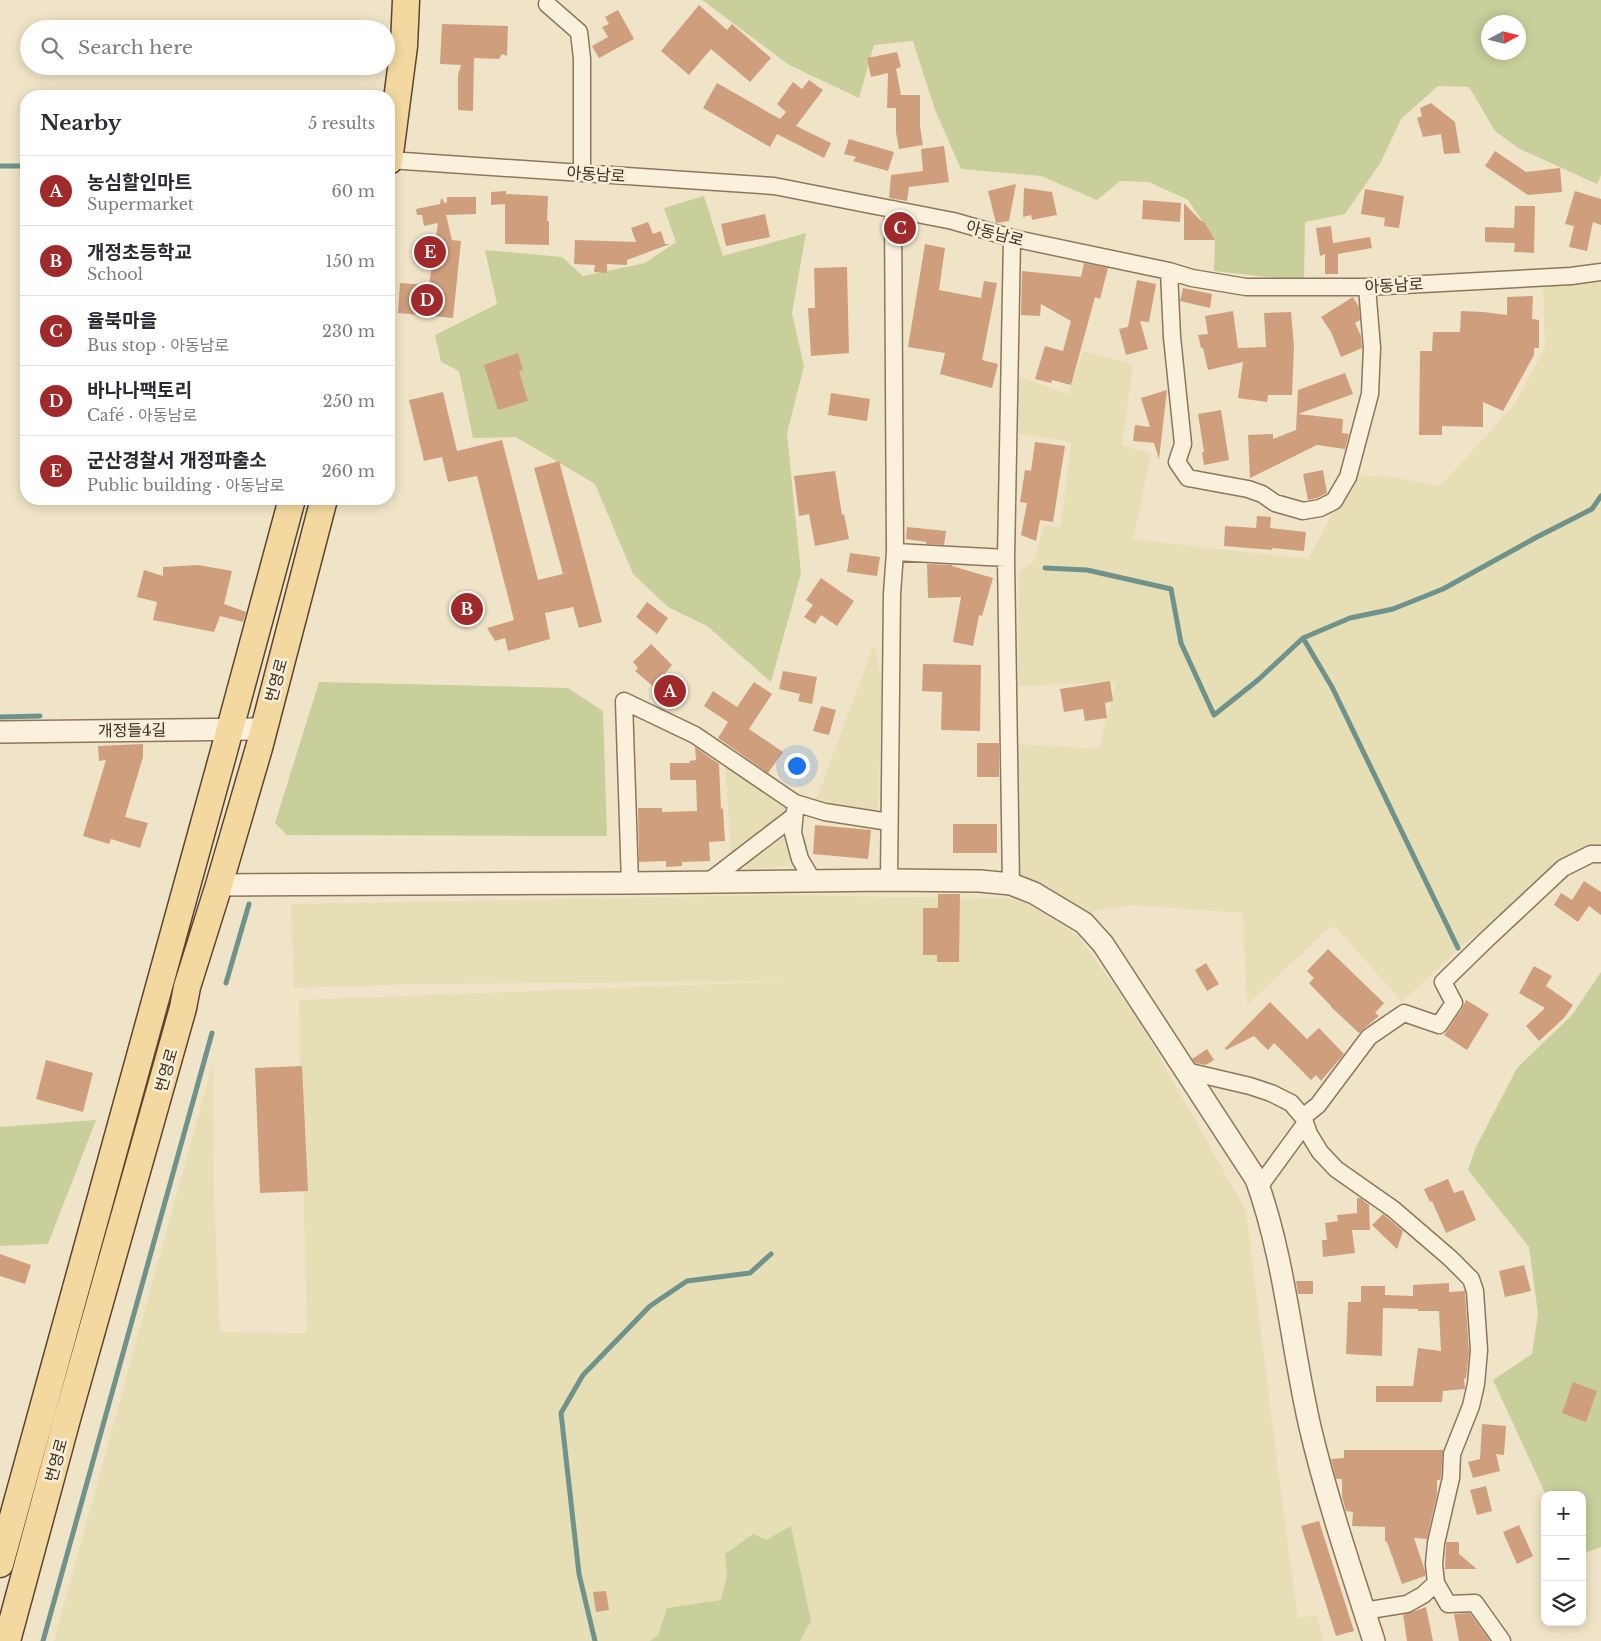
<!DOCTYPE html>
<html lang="en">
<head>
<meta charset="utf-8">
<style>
  :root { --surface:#fff; --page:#f2f2f3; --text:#2b2b33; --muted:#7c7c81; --line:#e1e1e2; --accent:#9e2a2b }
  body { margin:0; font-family:"Libre Baskerville","Noto Sans KR",serif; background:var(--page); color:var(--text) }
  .controls { position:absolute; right:15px; bottom:15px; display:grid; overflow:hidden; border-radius:10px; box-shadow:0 2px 12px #0003 }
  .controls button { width:45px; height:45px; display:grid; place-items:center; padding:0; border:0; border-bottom:1px solid var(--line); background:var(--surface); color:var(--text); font:25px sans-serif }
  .compass { position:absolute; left:1481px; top:15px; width:45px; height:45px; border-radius:50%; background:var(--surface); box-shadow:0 2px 12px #0003; rotate:83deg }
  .you { position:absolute; left:796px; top:765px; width:18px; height:18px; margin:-12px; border:4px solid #fff; border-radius:50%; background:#1a73e8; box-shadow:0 0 0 8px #1a73e833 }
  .badge { display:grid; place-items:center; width:32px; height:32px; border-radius:50%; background:var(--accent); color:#fff; font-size:16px; font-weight:700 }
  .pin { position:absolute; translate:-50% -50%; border:2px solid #fff; box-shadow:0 1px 5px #0006 }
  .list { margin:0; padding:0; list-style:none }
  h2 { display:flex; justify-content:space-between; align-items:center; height:65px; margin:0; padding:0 20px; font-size:21px }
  h2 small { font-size:16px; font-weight:400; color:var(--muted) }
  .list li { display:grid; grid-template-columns:32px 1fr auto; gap:15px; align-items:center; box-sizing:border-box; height:70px; padding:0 20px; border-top:1px solid var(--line) }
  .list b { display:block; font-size:19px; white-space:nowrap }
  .list p { margin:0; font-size:16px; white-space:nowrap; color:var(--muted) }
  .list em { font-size:16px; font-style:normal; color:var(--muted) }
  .icon { flex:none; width:28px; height:28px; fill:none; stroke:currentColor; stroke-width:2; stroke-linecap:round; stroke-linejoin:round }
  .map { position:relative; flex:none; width:1601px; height:1641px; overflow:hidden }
  .search { position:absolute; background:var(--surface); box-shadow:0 2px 12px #0003; left:20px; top:20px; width:375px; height:55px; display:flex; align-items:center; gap:12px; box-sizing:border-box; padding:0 18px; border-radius:28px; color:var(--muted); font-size:19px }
  .panel { position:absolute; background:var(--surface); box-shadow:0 2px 12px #0003; left:20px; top:90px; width:375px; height:415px; border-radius:20px }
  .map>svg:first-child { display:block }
  .farmland { fill:#e6deb5 }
  .green { fill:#c9cf9b; fill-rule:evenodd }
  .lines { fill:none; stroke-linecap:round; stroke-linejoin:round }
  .stream { stroke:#6f938a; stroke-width:5 }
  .building { fill:#cf9f7d }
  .minor-casing { stroke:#8d765c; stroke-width:19 }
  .tertiary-casing { stroke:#8d765c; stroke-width:24 }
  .primary-casing { stroke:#5b4430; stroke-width:29 }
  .minor { stroke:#faf1dc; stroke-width:16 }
  .tertiary { stroke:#faf1dc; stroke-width:21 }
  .primary { stroke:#f3d9a0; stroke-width:26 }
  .labels { text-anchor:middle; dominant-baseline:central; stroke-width:5; stroke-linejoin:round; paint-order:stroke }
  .street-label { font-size:16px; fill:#3d2e20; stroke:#f7eed8 }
</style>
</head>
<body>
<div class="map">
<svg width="1601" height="1641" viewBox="0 0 1601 1641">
  <rect width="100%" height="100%" fill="#f0e4c8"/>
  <!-- farmland -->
  <path class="farmland" d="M1601 280V847L1596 846 1467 941 1402 1002 1336 927 1329 928 1247 1005 1243 913 1132 905 1088 912 1011 877 1017 744 1099 749 1116 682 1018 686 1019 572 1034 561 1044 525 1061 527 1071 442 1015 433V375L1068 394 1083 351 1133 364 1122 445 1151 454 1133 539 1308 559 1354 475 1392 477 1440 486 1514 405 1545 348 1543 283Z
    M874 645 882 681 878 811 816 800Z
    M725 762 788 805 787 815 731 854Z
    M786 831 790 852V866L748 869 742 862Z
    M771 895 1020 899 1077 935 1137 1017 1246 1211 1281 1494 1298 1618 1317 1615 1323 1641H800L811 1620 791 1527 766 1540 726 1554 727 1575 721 1600 667 1608 658 1635 650 1641H54L213 1062 214 1198 220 1332 307 1333 299 1000 796 981 421 984 294 988 291 904Z"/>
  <!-- green -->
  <path class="green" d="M702 0H1601V175L1597 184 1518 148 1495 131 1469 87 1438 86 1401 119 1381 162 1345 214 1305 222 1304 281 1214 271 1215 240 1188 200 1149 182 1120 181 1097 200 1041 176 961 169 935 110 913 41 874 45 859 98 789 65ZM1488 22H1518V52H1488Z
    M704 196 723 256 806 233 792 313 804 366 787 433 801 573 771 682 707 626 668 607 633 574 595 484 516 437 473 438 459 371 441 362 435 335 497 304 485 250 562 257 583 276 645 263 676 242 664 208Z
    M319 682 568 688 603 711 607 836 287 835 275 823Z
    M1601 972V1547L1582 1554V1495H1546L1493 1380 1532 1354 1538 1314 1529 1247 1468 1170 1475 1149 1517 1068 1572 1015Z
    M96 1120 48 1244 0 1246V1127Z
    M791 1526 811 1621 800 1641H650L658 1635 667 1608 721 1600 727 1575 725 1554 753 1534 766 1540Z"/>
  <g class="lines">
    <!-- stream -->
    <path class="stream" d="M0 166H26
      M1045 568 1087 570 1171 589 1181 643 1214 715 1258 680 1303 638 1350 618 1393 609 1443 589 1537 537 1592 509 1601 496
      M1303 638 1332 687 1458 948
      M0 717 40 716
      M226 983 249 904
      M43 1641 212 1033
      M595 1641 579 1574 561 1413 583 1375 650 1306 687 1281 750 1273 771 1254"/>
  </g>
  <!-- building -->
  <path class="building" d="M699 5 727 30 732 24 771 58 750 82 711 49 689 75 661 51Z
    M618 10 634 39 599 58 592 46 608 37 602 27 609 24 605 17Z
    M442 24 508 26 507 56 502 54 499 59 474 58 473 111 458 110V75L461 65 440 64Z
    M897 52 901 67 896 69 901 95H920V126L923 145 899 149 896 133V108H887L888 73 871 77 867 58Z
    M809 80 823 90 796 126 831 143 824 158 777 134 770 147 703 108 717 83 780 119 786 112 777 104 793 82 802 89Z
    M1431 103 1455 122 1460 153 1444 154 1441 134 1423 137 1417 118 1422 116 1420 108Z
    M849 139 894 152 888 171 853 161 856 157 844 154Z
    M944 146 949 182 909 187 907 201 889 198 891 175 923 171 921 149Z
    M1495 151 1526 172 1560 168 1562 192 1528 195 1485 166Z
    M1016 184 1009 221 996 223 988 191Z
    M1024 188 1052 192 1057 215 1032 220 1031 215 1023 217Z
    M1365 189 1404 196 1399 228 1384 226 1385 218 1361 214Z
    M506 191V194L548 196 547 221H549V245L505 244V204L491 205V192Z
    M1575 191 1601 199V225L1593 222 1587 251 1569 247 1574 226 1565 224Z
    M447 197H476V214L446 215 452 240 461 241 453 318 398 313 400 283 429 285 438 223 424 226 422 215H417L416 209 440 204 441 199H443L444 203 447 202Z
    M1143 200 1181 203 1180 222 1142 219Z
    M1184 203 1200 220 1204 222 1215 240H1184Z
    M1515 206H1535L1534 253 1514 252 1515 243 1485 242V227L1514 228Z
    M765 214 770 237 726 246 721 224Z
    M648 222 653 234 661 231 665 244H670L627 260V265L607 264V273L594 272 595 265 574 264 575 240 636 242 631 228Z
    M1331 226 1333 243 1370 237 1372 248 1338 254V274H1325V254L1320 256 1316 228Z
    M925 244 945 248 939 290 981 298 984 281 997 283 982 360 998 364 992 388 940 374 945 353 908 347Z
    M1084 263 1108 268 1100 299 1095 297 1071 385 1052 380 1051 383 1035 379 1045 346 1063 351 1071 321 1041 304 1040 316 1021 315 1022 271 1081 277Z
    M847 267 849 353 811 356 808 308H815L814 268Z
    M1137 280 1156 284 1149 322 1140 321 1148 349 1126 355 1119 329 1128 327Z
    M1183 288 1212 294 1210 308 1180 301Z
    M1533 296 1532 319 1539 320V348H1534V355L1503 411 1483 402V427L1442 426V435H1419L1420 351H1432L1433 332H1460L1461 311 1483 312 1507 315V297Z
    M1353 297 1359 307 1360 320 1355 323 1361 336 1362 348 1341 357 1331 332 1321 317Z
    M1233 311 1238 348 1266 347 1264 313 1291 312 1294 346 1292 395H1268L1267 402 1238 398 1243 362 1208 370 1203 348H1201L1198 335 1208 334 1205 316Z
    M518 353 523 370 519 371 528 401 498 410 484 365Z
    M1345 373 1353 394 1298 414 1343 419 1342 433 1349 434 1345 449 1317 445 1250 478 1248 435 1273 434V439L1296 430 1298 390Z
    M1167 390 1159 459 1154 443 1133 441 1135 425 1150 427 1141 398Z
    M443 392 457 451 502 440 538 580 563 574 534 468 559 461 602 622 579 628 573 607 545 613 550 639 508 651 505 638 495 641 487 628 514 620 477 476 448 482 442 457 424 461 409 400Z
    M831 393 870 399 867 421 828 415Z
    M1221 410 1229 460 1204 465 1202 452H1204L1198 414Z
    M1035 442 1065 446 1053 522 1040 520 1036 541 1021 535 1027 503 1020 502 1025 470 1031 471Z
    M1323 470 1327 493 1317 498 1308 500 1303 474Z
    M835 471 842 515 844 514 849 539 815 546 809 514 799 516 794 476Z
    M1257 516 1271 517 1270 528 1306 532 1304 551 1272 548V550L1224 546 1225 526 1256 528Z
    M907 527 946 531 944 545 926 544V542L906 539Z
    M850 553 880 557 877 576 847 572Z
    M927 564 952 565V566L993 578 982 616 979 615 973 646 953 642 961 597 928 598Z
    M198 565 232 571 224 604 246 612 243 622 220 616 214 632 153 620 157 602 137 597 144 570 163 576V567Z
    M821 578 854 601 837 626 821 615 815 624 804 617 813 605 806 600Z
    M647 602 668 618 657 634 636 617Z
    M651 644 672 665 654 687 635 671 638 668 633 662Z
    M923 664 981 665 980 731 941 730 942 692 922 691Z
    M783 671 817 677 812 704 798 701 800 694 779 689Z
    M1110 681 1113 701 1105 703 1107 718 1085 721 1083 709 1064 712 1060 689Z
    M754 682 772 694 749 729 783 752 768 773 718 738 728 722 704 706 713 691 737 707Z
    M821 706 836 710 829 735 813 731Z
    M977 743H999V777H977Z
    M143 744V757L125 817 148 823 140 848 111 839 109 844 83 836 106 760 99 761 98 746Z
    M695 747 719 764 721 809 723 808 725 841 709 842 710 861 682 862V866L666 867V861L639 862 638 808H662V812L697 811 696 780H670V763H690L689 761 696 760Z
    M953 824H997V853H953Z
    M815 825 871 830 868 859 813 854Z
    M1584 881 1601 892V915L1589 906 1578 922 1554 905 1561 893 1572 900Z
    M938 894H960L959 962H937V955H923V908H938Z
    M1328 949 1384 1003 1375 1013 1379 1016 1359 1033 1331 1007V1006L1309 983 1314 978 1307 971Z
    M1206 963 1219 984 1207 991 1195 970Z
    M1534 966 1552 976 1546 986 1573 1005 1564 1018 1539 1041 1526 1026 1545 1008 1519 993Z
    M1466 1000 1489 1014 1467 1050 1444 1035 1462 1009Z
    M1270 1002 1307 1039 1319 1028 1344 1054 1321 1081 1316 1075 1311 1080 1274 1043 1268 1050 1254 1036 1226 1050 1225 1048Z
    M1207 1049 1214 1060 1206 1065 1195 1063 1192 1059Z
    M46 1060 93 1073 83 1112 36 1099Z
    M302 1066 308 1191 260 1193 255 1068Z
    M1448 1179 1454 1193 1463 1190 1476 1220 1446 1233 1432 1201 1430 1202 1424 1189Z
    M1357 1198H1360L1369 1205 1370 1230H1352L1355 1253 1323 1257 1322 1240H1327L1325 1223 1338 1221 1337 1215 1357 1213Z
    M1383 1214 1403 1231 1397 1249 1372 1225Z
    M0 1254 31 1265 25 1284 0 1276Z
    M1524 1265 1531 1291 1505 1297 1499 1271Z
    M1296 1281H1313V1294H1298Z
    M1449 1283V1292L1465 1291V1293L1469 1353 1466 1378 1464 1379 1465 1389 1443 1391 1442 1402H1376V1386H1413L1418 1348 1441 1351 1439 1311H1418V1309L1383 1308 1382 1356 1346 1354 1348 1302H1361V1286H1385V1295L1413 1296V1285Z
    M1573 1382 1597 1391 1586 1422 1562 1413Z
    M1482 1424 1506 1426 1504 1455 1496 1454 1500 1471 1473 1478 1468 1462 1480 1459Z
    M1344 1450H1443L1441 1477 1440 1480H1437V1494L1427 1539 1414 1538 1425 1571V1576L1402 1584 1387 1542 1385 1541V1527L1352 1526 1353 1512 1346 1511 1342 1497V1479H1336L1331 1459 1344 1458Z
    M1486 1486 1492 1511 1477 1515 1470 1490Z
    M1319 1521 1354 1631 1336 1636 1301 1526Z
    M1519 1525 1533 1556 1517 1564 1503 1532Z
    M1446 1542H1459V1554L1477 1569H1445Z
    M606 1591 609 1610 596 1612 593 1592Z
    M1426 1607 1433 1641H1407L1403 1615Z
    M1470 1613 1490 1641H1459L1454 1614Z"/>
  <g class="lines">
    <!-- minor casing -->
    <g class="minor-casing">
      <path id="minor" d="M547 4 579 32 582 59V173
        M389 160 774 186 953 221 1012 238 1169 271 1192 278 1246 287H1367L1571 276 1601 272
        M1169 271 1172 337 1183 444 1177 462 1188 478 1248 489 1262 494 1275 503 1303 511 1320 508 1334 501 1348 477 1370 394 1372 348 1367 287
        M895 552 1006 558
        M795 810 793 833 800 859 813 881
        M889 880 892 594 895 552 893 209
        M708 882 794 816
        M630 883 624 701 695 735 795 803 825 812 889 822
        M1011 884 1006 558 1012 238
        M1186 1071 1250 1086 1271 1093 1291 1103 1303 1117 1309 1134 1320 1152 1336 1169 1393 1209 1450 1258 1471 1279 1475 1291 1479 1350 1476 1384 1471 1406 1452 1454 1451 1478 1436 1543 1434 1564 1436 1583 1448 1604 1475 1603 1502 1641
        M1303 1117 1318 1105 1369 1037 1404 1013 1439 1025 1454 1003 1443 982 1485 941 1563 868 1591 854H1601
        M1259 1187 1305 1124
        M1364 1611 1407 1604 1423 1595 1436 1583"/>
    </g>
    <!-- tertiary casing -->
    <g class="tertiary-casing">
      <path id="tertiary" d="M0 732 263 729
        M219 885 630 883 889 880 980 881 1011 884 1034 893 1084 923 1103 944 1256 1179C1285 1259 1291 1344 1310 1427 1327 1499 1351 1570 1374 1641"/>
    </g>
    <!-- primary casing -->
    <g class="primary-casing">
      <path id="primary" d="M389 161 404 46 406 0
        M0 1564 224 751 292 499
        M7 1641 67 1419 183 1008 187 987 219 885 259 748 324 499"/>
    </g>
    <!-- minor -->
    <use href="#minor" class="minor"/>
    <!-- tertiary -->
    <use href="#tertiary" class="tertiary"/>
    <!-- primary -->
    <use href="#primary" class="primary"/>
  </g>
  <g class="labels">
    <!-- street labels -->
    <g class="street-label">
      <text transform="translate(596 174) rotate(4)">아동남로</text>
      <text transform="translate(995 233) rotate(15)">아동남로</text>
      <text transform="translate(1394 285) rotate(-3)">아동남로</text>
      <text transform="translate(276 680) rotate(-75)">번영로</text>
      <text transform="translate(132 730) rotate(-1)">개정들4길</text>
      <text transform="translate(166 1070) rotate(-74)">번영로</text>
      <text transform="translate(56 1460) rotate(-75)">번영로</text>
    </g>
  </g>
</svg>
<div class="controls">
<button>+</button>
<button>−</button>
<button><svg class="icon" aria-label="layers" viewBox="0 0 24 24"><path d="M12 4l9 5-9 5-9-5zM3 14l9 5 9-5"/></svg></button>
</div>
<svg class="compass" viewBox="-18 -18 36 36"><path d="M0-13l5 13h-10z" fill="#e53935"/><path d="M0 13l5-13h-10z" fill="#7c7c81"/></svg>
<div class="you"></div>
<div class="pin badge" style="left:670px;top:691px">A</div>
<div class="pin badge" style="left:467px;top:609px">B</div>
<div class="pin badge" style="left:900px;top:228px">C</div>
<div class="pin badge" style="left:427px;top:300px">D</div>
<div class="pin badge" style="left:430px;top:252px">E</div>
<div class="search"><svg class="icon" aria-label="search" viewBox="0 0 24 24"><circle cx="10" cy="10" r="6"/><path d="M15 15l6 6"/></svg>Search here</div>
<section class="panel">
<h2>Nearby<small>5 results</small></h2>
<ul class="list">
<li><span class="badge">A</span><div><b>농심할인마트</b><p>Supermarket</p></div><em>60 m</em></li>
<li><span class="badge">B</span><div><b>개정초등학교</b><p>School</p></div><em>150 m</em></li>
<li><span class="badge">C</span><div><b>율북마을</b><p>Bus stop · 아동남로</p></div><em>230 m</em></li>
<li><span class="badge">D</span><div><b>바나나팩토리</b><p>Café · 아동남로</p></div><em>250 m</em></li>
<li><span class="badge">E</span><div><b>군산경찰서 개정파출소</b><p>Public building · 아동남로</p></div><em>260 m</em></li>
</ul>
</section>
</div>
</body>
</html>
